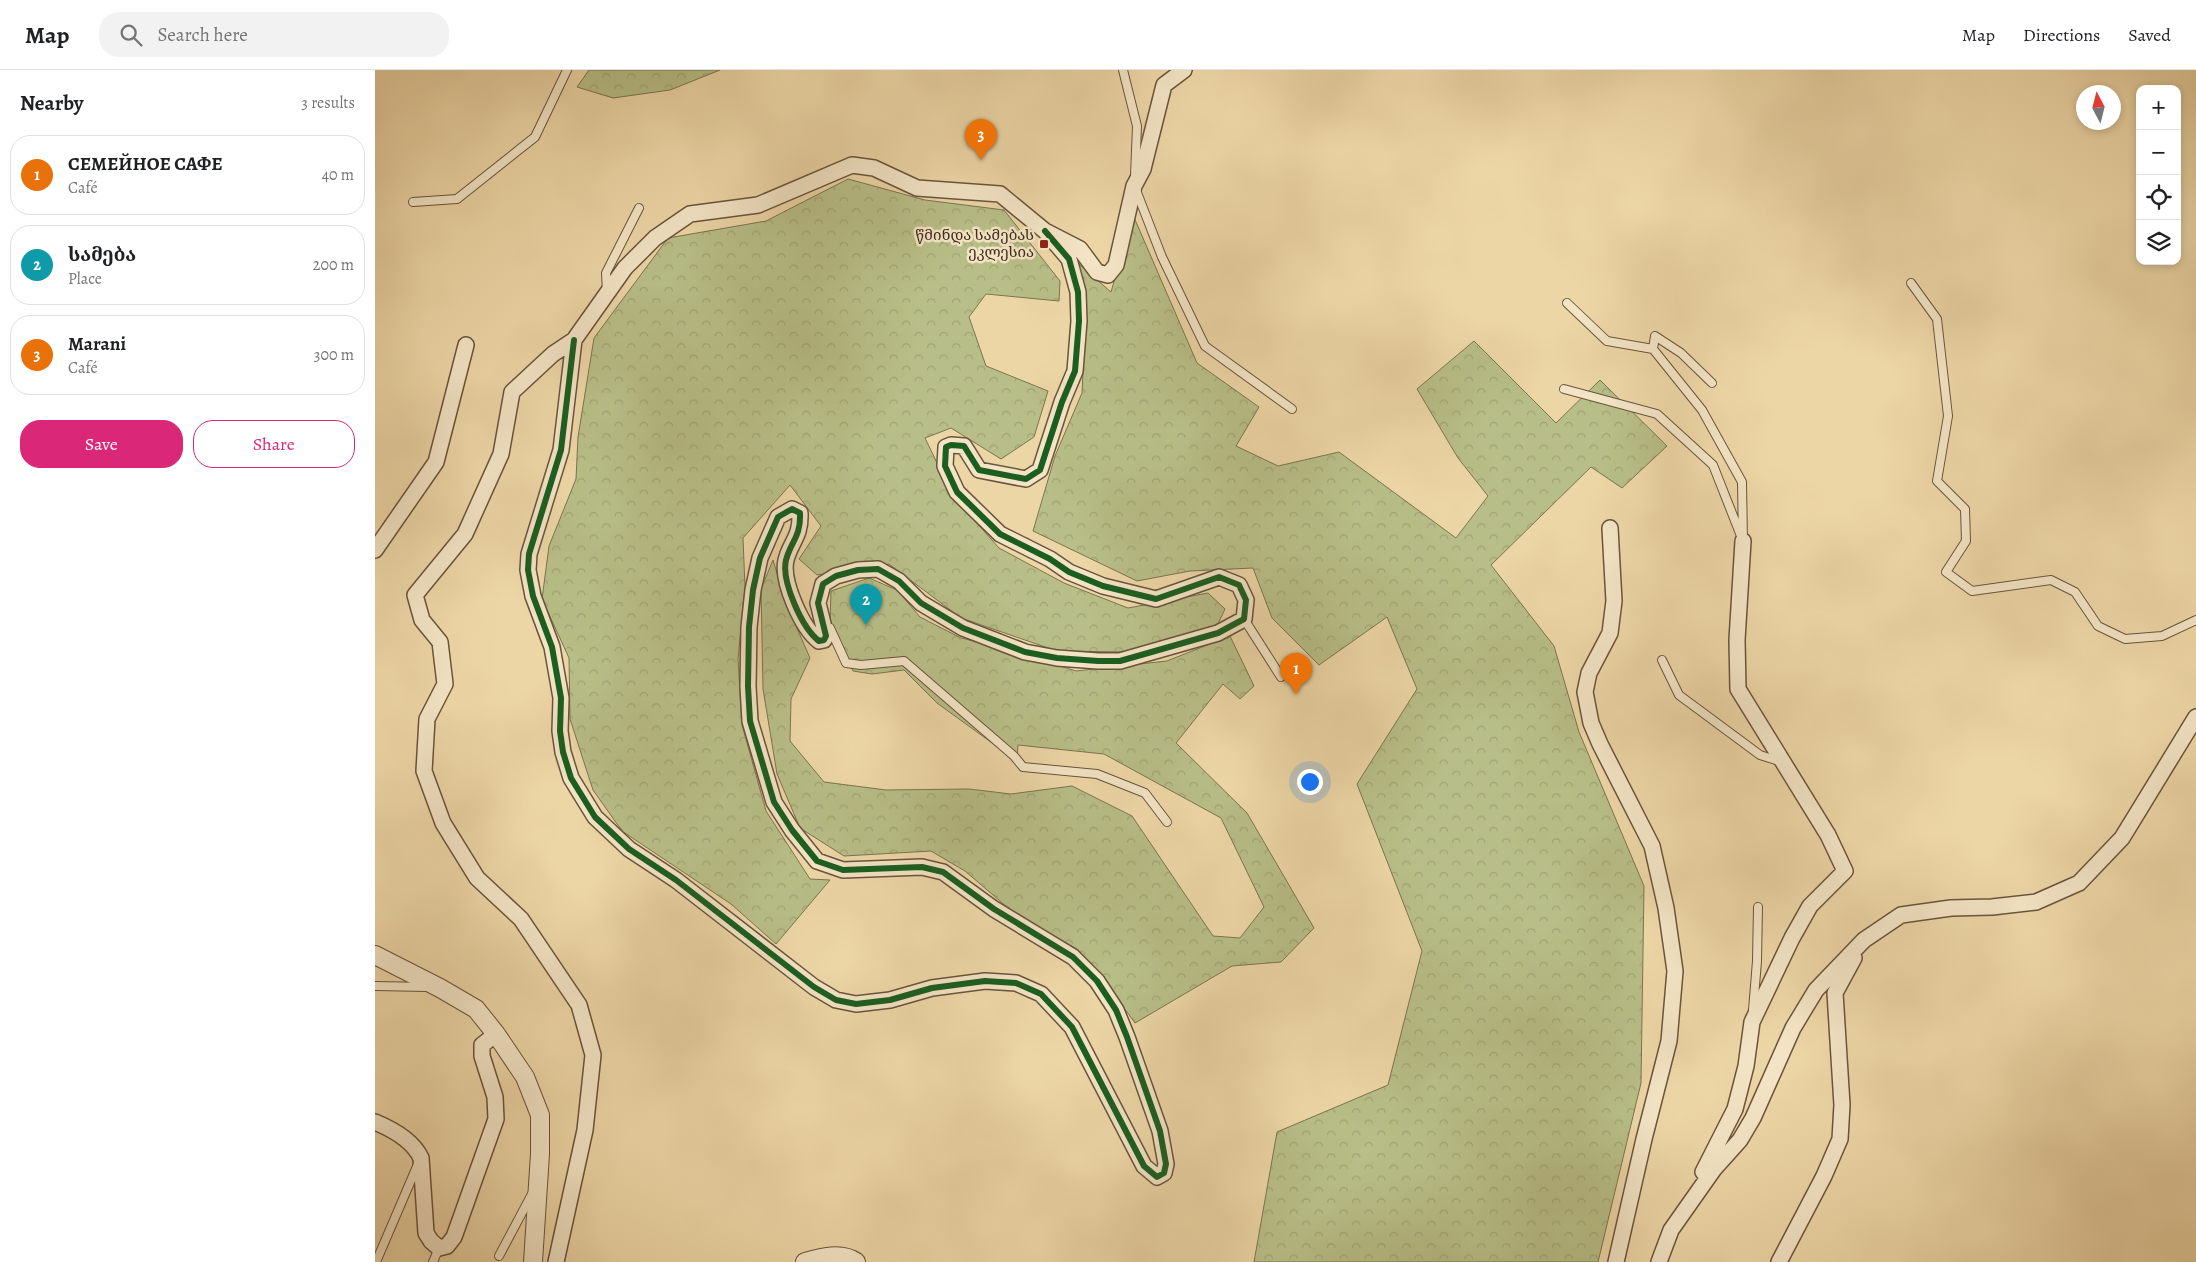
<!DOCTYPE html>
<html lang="en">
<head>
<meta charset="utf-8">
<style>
  :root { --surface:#fff; --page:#f2f2f2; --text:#202124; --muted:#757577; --line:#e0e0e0; --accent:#db2777 }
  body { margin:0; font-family:Alegreya,"Noto Serif Georgian",serif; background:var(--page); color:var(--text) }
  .controls { position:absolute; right:15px; top:15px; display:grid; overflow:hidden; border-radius:10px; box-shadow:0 2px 8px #0003 }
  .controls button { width:45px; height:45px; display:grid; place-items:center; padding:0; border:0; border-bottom:1px solid var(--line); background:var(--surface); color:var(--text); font:25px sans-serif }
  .compass { position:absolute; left:1701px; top:15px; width:45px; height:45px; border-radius:50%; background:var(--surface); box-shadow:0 2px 8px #0003; rotate:353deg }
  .you { position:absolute; left:934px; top:711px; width:18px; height:18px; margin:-12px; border:4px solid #fff; border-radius:50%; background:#1a73e8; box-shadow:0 0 0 8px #1a73e833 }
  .badge { display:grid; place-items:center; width:32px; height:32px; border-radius:50%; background:var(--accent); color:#fff; font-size:16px; font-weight:700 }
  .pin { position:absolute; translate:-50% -41px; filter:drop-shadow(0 1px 2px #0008) }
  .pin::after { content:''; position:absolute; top:26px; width:18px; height:15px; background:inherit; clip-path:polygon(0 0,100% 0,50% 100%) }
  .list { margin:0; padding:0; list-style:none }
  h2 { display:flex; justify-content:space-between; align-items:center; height:65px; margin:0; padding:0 20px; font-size:21px }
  h2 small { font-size:16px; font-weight:400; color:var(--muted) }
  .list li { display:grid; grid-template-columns:32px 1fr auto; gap:15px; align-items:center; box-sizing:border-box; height:80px; margin:0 10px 10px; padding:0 10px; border:1px solid var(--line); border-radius:20px }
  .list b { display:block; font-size:19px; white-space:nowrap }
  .list p { margin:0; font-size:16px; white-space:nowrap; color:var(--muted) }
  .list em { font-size:16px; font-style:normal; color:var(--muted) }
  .actions { display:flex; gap:10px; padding:15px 20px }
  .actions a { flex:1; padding:11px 0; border:1px solid var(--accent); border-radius:20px; text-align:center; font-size:18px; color:var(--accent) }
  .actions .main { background:var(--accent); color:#fff }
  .icon { flex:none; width:28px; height:28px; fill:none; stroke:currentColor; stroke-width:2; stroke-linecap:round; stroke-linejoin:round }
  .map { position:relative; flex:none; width:1821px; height:1192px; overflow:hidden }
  header { display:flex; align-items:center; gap:30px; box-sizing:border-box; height:70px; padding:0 25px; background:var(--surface); border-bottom:1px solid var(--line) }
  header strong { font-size:24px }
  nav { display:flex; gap:28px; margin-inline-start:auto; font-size:18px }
  .search { width:350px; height:45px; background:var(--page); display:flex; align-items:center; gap:12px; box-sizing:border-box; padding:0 18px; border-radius:20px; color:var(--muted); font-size:19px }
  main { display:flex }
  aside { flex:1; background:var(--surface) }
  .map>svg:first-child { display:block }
  .forest { fill:url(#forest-crowns); stroke:#7b7450 }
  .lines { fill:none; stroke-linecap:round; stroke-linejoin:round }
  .service-casing { stroke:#6a543c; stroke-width:10 }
  .minor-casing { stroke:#6a543c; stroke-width:18 }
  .tertiary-casing { stroke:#6a543c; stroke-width:20 }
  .service { stroke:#f3e4c5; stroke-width:8 }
  .minor { stroke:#f3e4c5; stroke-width:15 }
  .tertiary { stroke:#f3e4c5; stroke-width:18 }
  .cycleway-casing { stroke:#f3e4c5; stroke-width:9 }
  .cycleway { stroke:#1b5e20; stroke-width:6 }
  .poi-dot { fill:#8f2418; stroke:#f3e4c5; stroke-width:2 }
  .labels { text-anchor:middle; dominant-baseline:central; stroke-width:5; stroke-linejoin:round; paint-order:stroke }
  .poi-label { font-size:15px; fill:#3e2919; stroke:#f3e4c5; text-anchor:end }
</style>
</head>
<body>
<header>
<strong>Map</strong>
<div class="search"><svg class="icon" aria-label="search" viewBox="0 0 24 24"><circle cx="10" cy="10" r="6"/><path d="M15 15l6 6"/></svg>Search here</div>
<nav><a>Map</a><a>Directions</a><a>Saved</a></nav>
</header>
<main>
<aside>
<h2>Nearby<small>3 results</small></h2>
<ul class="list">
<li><span class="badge" style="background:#e8710a">1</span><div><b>СЕМЕЙНОЕ САФЕ</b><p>Café</p></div><em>40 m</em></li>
<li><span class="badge" style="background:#0f9aa8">2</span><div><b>სამება</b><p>Place</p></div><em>200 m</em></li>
<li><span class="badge" style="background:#e8710a">3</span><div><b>Marani</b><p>Café</p></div><em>300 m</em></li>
</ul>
<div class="actions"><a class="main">Save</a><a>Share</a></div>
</aside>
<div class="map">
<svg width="1821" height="1192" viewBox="0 0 1821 1192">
  <defs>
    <pattern id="forest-crowns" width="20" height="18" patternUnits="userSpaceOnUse" patternTransform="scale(1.25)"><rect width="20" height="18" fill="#b8be87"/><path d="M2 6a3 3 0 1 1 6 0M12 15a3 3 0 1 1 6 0" fill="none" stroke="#9fa374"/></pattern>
  </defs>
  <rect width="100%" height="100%" fill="#edd6a6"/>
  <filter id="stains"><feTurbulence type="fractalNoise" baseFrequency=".004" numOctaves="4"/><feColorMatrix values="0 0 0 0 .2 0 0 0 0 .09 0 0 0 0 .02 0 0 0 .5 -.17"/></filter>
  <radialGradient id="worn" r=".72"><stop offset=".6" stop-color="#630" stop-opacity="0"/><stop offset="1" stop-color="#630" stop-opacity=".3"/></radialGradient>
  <!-- forest -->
  <path class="forest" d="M214 0H345L295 20 238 28 202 17Z
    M473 109 550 130 629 140 685 211 684 231 611 224 594 247 611 296 673 321 659 367 626 389 576 358 550 368 578 426 624 478 689 513 753 538 833 523 850 539 842 556 757 582 682 581 586 548 514 494 442 505 424 489 446 456 415 415 368 468 370 517 363 589 367 655 391 741 435 809 455 810 401 874 356 834 247 761 218 720 195 649 194 588 167 529 174 476 201 409 203 367 219 268 293 168 391 151Z
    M758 145 822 293 884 337 861 376 903 396 964 382 1081 468 1113 426 1083 388 1042 319 1099 271 1181 353 1225 310 1292 376 1247 418 1216 397 1116 495 1179 576 1204 662 1269 816 1266 1013 1223 1192H879L902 1062 1013 1015 1047 881 982 714 1042 619 1012 547 944 595 897 548 878 498 815 501 762 511 658 461 680 386 707 323 711 242 698 189 736 222Z
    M398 490 411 533 435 588 416 629 415 671 449 712 511 720 594 719 636 724 697 716 757 746 838 866 865 868 889 837 846 748 729 684 643 675 642 691 562 633 529 600 497 604 478 601 455 552 456 521 494 508 522 520 545 547 586 568 625 577 701 601 792 591 855 566 879 616 865 629 848 614 801 673 872 743 939 858 906 892 857 896 760 953 726 906 702 879 639 843 590 801 556 781 469 786 425 758 402 704 388 619 386 519Z"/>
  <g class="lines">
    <!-- service casing -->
    <g class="service-casing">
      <path id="service" d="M748 0 762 56 760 106
        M761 120 787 187 830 276 917 339
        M38 132 82 129 160 67 192 0
        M1536 213 1562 249 1573 346 1562 411 1590 439 1591 471 1571 502 1597 521 1676 510 1700 522 1723 556 1750 569 1787 566 1821 550
        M232 222 231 203 264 138
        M1192 233 1232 271 1278 279 1327 340 1367 412 1368 471
        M1278 279 1280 266 1306 283 1337 313
        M1189 319 1282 344 1338 395 1366 466
        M869 549 906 607
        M455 558 471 593 486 595 529 591 639 686 648 697 722 704 770 723 792 752
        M1287 590 1304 625 1385 685 1407 692
        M0 916 53 917
        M1378 940 1382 891 1383 837
        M124 1186 157 1124
        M1 1192 43 1094
        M58 1192 64 1178"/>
    </g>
    <!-- minor casing -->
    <g class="minor-casing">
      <path id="minor" d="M199 270 186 380 154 484 153 500 158 526 177 577 186 628 185 661 188 682 196 708 220 747 254 779 301 810 439 917 461 930 481 934 515 930 557 918 610 911 641 913 666 924 697 957 769 1096 782 1107 789 1103 791 1094 785 1061 752 967 741 940 722 911 698 887 619 839 568 802 547 797 468 800 442 791 417 760 399 732 375 651 373 616 374 557 378 520 385 488 403 447 417 439 425 443C426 467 416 471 411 490 406 511 427 558 444 571L449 570 451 566 443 533 448 514 461 506 483 500 503 499 524 511 546 533 588 558 650 582 682 588 723 591H745L843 563 869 549 871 530 864 515 844 507 781 529 728 516 694 502 675 489 625 464 582 422 570 396 571 377 576 375 589 376 604 400 651 409 665 400 687 332 700 301 704 251 703 222 694 189 670 161
        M1235 458 1239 531 1235 563 1214 603 1210 622 1216 653 1225 674 1277 776 1291 838 1300 901 1294 971 1269 1069 1241 1192
        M0 480 61 392 91 275
        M0 1052C17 1059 38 1071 46 1088L51 1163 56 1171 64 1178 72 1176 79 1167 121 1049 120 1027 107 986V975L121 964
        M1328 1102 1360 1039 1371 996 1377 952 1417 868 1435 836 1470 801 1453 765 1363 619 1362 570 1368 471
        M181 1192 210 1060 218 985 204 935 146 849 102 808 68 753 49 701 52 649 70 614 65 572 47 550 40 525 90 464 126 384 137 322 178 284 199 270 250 198 280 168 315 144 383 135 477 95 499 98 542 118 625 124 670 161 705 179 722 202 733 205 741 195 759 116 768 99 789 15 809 0
        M1284 1192 1296 1160 1339 1099 1365 1070 1378 1048 1418 958 1441 920 1489 870 1526 845 1576 838 1617 837 1661 832 1704 813 1747 768 1821 647
        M1404 1192 1449 1106 1465 1069 1467 1035 1460 923 1479 888"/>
    </g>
    <!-- tertiary casing -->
    <g class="tertiary-casing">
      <path id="tertiary" d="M0 885 65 918 101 939 121 964 150 1007 165 1045V1084L158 1192
        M430 1192C446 1187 467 1182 481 1192"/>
    </g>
    <!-- service -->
    <use href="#service" class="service"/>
    <!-- minor -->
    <use href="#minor" class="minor"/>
    <!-- tertiary -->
    <use href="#tertiary" class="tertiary"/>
    <!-- cycleway casing -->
    <g class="cycleway-casing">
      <path id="cycleway" d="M199 270 186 380 154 484 153 500 158 526 177 577 186 628 185 661 188 682 196 708 220 747 254 779 301 810 439 917 461 930 481 934 515 930 557 918 610 911 641 913 666 924 697 957 769 1096 782 1107 789 1103 791 1094 785 1061 752 967 741 940 722 911 698 887 619 839 568 802 547 797 468 800 442 791 417 760 399 732 375 651 373 616 374 557 378 520 385 488 403 447 417 439 425 443C426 467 416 471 411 490 406 511 427 558 444 571L449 570 451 566 443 533 448 514 461 506 483 500 503 499 524 511 546 533 588 558 650 582 682 588 723 591H745L843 563 869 549 871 530 864 515 844 507 781 529 728 516 694 502 675 489 625 464 582 422 570 396 571 377 576 375 589 376 604 400 651 409 665 400 687 332 700 301 704 251 703 222 694 189 670 161"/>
    </g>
    <!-- cycleway -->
    <use href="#cycleway" class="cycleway"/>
  </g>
  <!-- markers -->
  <rect class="poi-dot" x="664" y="169" width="10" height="10" rx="2.5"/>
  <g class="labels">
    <!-- poi labels -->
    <g class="poi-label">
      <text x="659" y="165">წმინდა სამებას<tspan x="659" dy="17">ეკლესია</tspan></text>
    </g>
  </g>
  <rect width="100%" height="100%" filter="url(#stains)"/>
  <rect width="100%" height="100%" fill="url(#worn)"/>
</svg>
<div class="controls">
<button>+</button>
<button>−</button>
<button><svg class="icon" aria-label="locate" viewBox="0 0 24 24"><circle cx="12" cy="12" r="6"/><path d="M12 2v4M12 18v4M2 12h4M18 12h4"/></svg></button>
<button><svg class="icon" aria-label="layers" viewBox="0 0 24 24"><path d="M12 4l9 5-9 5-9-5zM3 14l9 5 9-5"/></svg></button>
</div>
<svg class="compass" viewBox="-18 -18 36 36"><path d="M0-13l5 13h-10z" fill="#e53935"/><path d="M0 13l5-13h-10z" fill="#757577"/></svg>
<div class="you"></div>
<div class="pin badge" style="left:921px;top:624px;background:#e8710a">1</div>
<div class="pin badge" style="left:491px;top:555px;background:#0f9aa8">2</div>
<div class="pin badge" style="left:606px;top:90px;background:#e8710a">3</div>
</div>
</main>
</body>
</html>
